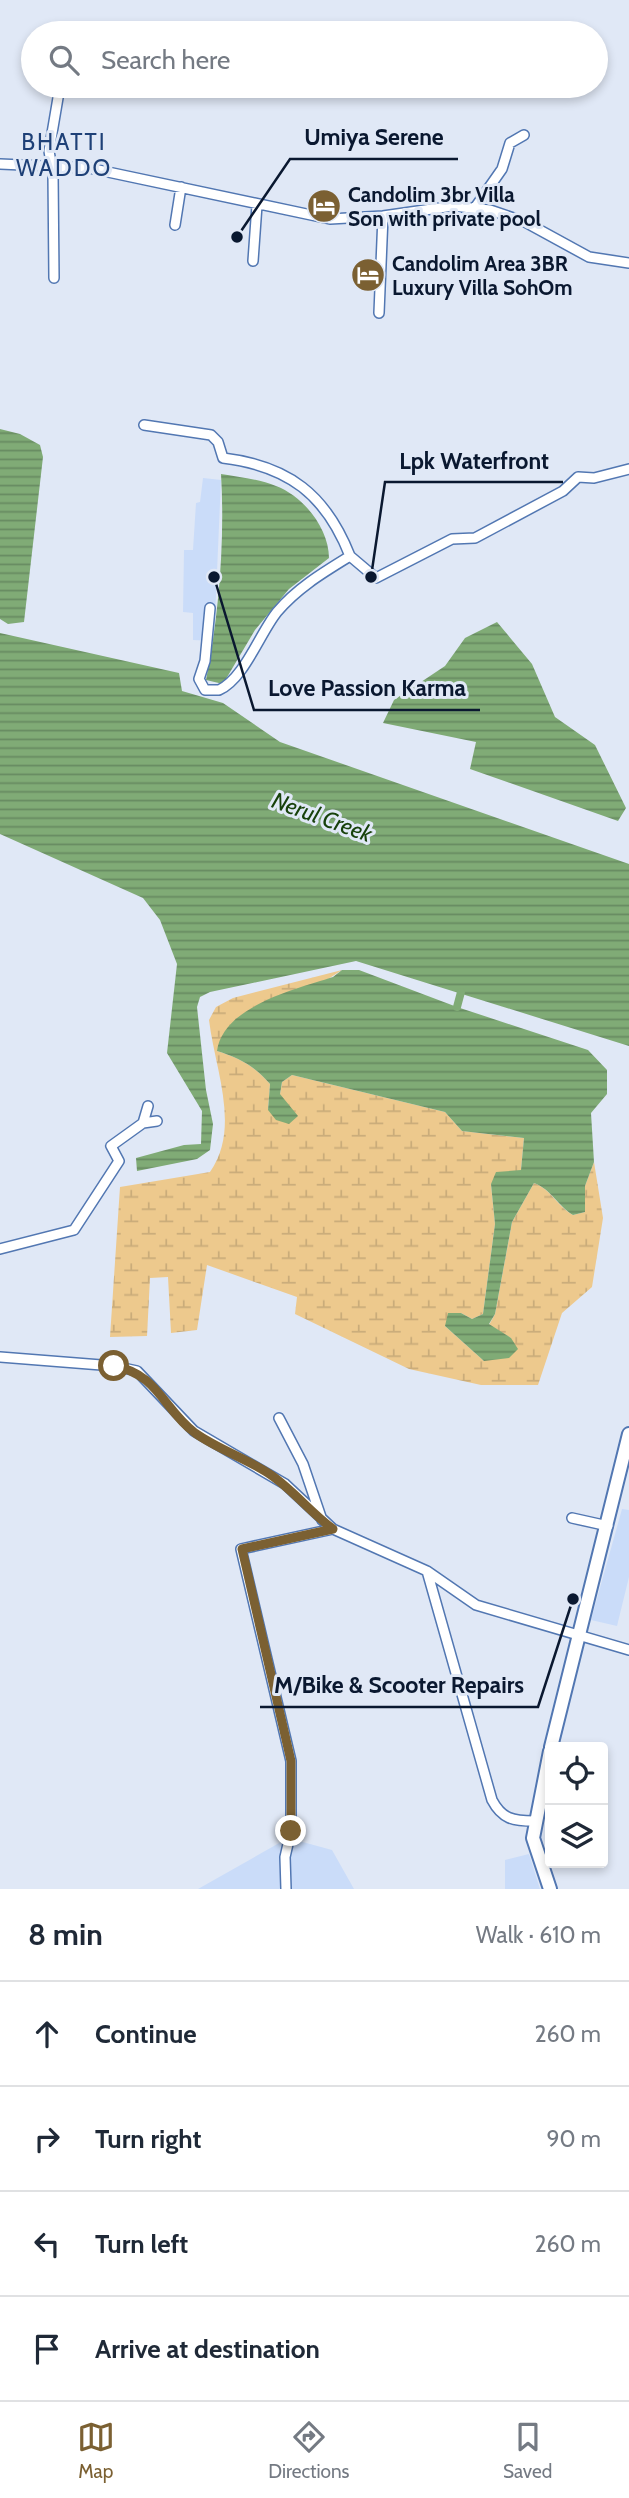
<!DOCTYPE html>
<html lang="en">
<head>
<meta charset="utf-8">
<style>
  :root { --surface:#fff; --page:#f6f6f7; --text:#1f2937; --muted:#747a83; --line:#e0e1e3; --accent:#7b6032 }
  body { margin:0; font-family:Cabin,sans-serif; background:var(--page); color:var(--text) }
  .controls { position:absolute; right:21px; bottom:21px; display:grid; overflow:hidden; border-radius:7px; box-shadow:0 4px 10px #0003 }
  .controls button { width:63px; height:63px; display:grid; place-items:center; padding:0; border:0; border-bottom:2px solid var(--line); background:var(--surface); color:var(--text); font:35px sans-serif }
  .stop { position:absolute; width:21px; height:21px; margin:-16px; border:5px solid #7b6032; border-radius:50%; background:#fff }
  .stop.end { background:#7b6032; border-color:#fff; box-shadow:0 2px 7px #0008 }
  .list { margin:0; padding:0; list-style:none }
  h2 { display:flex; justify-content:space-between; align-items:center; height:91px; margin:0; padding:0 28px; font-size:30px }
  h2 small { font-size:23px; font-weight:400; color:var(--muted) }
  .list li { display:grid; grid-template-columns:46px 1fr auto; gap:21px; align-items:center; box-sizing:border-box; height:105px; padding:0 28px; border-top:2px solid var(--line) }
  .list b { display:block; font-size:26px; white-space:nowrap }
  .list em { font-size:23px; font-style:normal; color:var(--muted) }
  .icon { flex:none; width:38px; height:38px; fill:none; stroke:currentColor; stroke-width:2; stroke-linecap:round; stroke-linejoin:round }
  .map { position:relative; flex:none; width:629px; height:1889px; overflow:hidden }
  .search { position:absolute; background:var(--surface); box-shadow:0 4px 10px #0003; left:21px; right:21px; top:21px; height:77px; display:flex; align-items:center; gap:18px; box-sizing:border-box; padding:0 24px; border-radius:38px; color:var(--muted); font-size:26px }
  .sheet { height:511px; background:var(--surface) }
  nav { display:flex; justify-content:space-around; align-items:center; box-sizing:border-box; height:98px; border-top:2px solid var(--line); background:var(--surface); font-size:19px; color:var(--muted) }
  nav a { display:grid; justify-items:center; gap:4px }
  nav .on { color:var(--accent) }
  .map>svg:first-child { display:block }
  .built { fill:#cadcf9 }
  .wetland { fill:url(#wetland-marsh) }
  .water { fill:url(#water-rules) }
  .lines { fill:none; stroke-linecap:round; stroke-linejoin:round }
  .canal { stroke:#80ab76; stroke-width:8 }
  .minor-casing { stroke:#5277b2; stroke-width:12 }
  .major-casing { stroke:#5277b2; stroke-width:16 }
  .minor { stroke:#fff; stroke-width:9 }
  .major { stroke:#fff; stroke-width:12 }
  .route { stroke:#7b6032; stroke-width:9 }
  .labels { text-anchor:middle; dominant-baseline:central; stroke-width:6; stroke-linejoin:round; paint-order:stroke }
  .poi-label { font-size:21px; font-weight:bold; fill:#0a1830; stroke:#e0e8f6; text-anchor:start }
  .neighbourhood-label { font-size:23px; letter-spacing:2px; fill:#1e4077; stroke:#e0e8f6 }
  .water-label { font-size:23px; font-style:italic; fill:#17410b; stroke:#e0e8f6 }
  .leader { fill:none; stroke:#0a1830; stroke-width:2.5 }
  .callout-dot { fill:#0a1830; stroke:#e0e8f6; stroke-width:2.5 }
  .callout-label { font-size:23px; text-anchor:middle; font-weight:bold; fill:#0a1830; stroke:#e0e8f6; stroke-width:6; stroke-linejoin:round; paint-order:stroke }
</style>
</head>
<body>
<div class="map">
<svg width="629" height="1889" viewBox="0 0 629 1889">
  <defs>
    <pattern id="wetland-marsh" width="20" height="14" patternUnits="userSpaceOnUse" patternTransform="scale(1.75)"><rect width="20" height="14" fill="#edc98d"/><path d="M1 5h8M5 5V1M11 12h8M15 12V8" fill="none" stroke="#caac7a"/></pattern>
    <pattern id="water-rules" width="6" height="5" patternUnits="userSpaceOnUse" patternTransform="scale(1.75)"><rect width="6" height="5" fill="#80ab76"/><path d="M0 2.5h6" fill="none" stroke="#678a61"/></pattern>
  </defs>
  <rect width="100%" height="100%" fill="#e0e8f6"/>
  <!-- built -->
  <path class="built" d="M203 478 221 480 214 641 193 640V613L183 612 184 550H193L196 503 200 502Z
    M622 1509 629 1510V1577L617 1626 591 1620Z
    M288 1838 332 1850 354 1889H198Z
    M529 1854 540 1889H505V1860Z"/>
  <!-- wetland -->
  <path class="wetland" d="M342 970 217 1051C239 1058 255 1066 270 1084L268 1110 280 1094 282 1082 292 1075 445 1112 462 1131 524 1138 521 1170 491 1184 495 1224 483 1314 472 1319 461 1313 445 1326 484 1361 511 1338 489 1325 495 1314 512 1222 534 1183C551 1189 557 1206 573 1215L585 1212V1186L594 1162 603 1218 592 1287 562 1313 538 1385H481L409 1369 295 1314 297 1297 207 1265 197 1330 171 1333 168 1277 150 1278 147 1336 110 1337 120 1187 210 1172C241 1128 215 1070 209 1020L216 1007 233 998Z"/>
  <!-- water -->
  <path class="water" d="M0 429 20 434 40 445 43 457 24 622 8 624 0 619Z
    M221 474C238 477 259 479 276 486 303 496 329 528 329 558L289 589 255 630 223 684 206 680C219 616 225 539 221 474Z
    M497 622 532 664 555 717 595 745 626 808 618 821 470 769 476 742 383 723 394 700 445 666 465 638Z
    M0 633 179 673 182 691 223 703 280 742 629 864V1046L356 961 210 992 200 997 197 1007 206 1090 213 1124 210 1150 197 1159 137 1171 136 1158 184 1145 201 1144 202 1111 167 1053 177 964 160 920 143 898 0 834Z
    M342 970H359L457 1007 588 1050 607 1070V1094L591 1113 594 1162 585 1186V1212L573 1215C558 1206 551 1189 534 1183L512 1222 495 1314 489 1324 511 1338 518 1349 509 1358 484 1361 445 1326 448 1313H461L472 1319 483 1314 495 1224 491 1184 496 1172 521 1170 524 1138 462 1131 445 1112 292 1075 282 1082 280 1094 298 1116 289 1124 276 1120 268 1110 270 1084C255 1066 239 1058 217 1051 223 1006 296 989 333 977Z"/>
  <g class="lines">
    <!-- canal -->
    <path class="canal" d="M457 1007 461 992"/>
    <!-- minor casing -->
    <g class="minor-casing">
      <path id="minor" d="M0 164 89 168 330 219 383 216 453 206 490 210 525 222 589 257 629 263
        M474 209 502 169 510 143 524 135
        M175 225 181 187
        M253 261 257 205
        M54 278 53 174 49 151 60 86
        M379 313 383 216
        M144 425 211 435 218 442 223 458C289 466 326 495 350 556
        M210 608 205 661 199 679 205 690H219C244 679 260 633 277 612 297 588 324 572 350 556L376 578 452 539 475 538 563 491 578 477 594 478 629 469
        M143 1123 157 1121
        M0 1249 74 1230 119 1161 111 1146 143 1123 148 1106
        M0 1357 114 1366 137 1371 194 1431 285 1484 333 1529 427 1571 492 1800C502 1819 513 1821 534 1821
        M279 1418 303 1464 322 1520
        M572 1518 608 1526
        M427 1571 476 1605 629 1650
        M286 1889 285 1857 291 1831V1761L241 1549 333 1529"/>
    </g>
    <!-- major casing -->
    <g class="major-casing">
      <path id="major" d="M551 1747 629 1434
        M550 1889 533 1838 550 1751"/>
    </g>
    <!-- minor -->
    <use href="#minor" class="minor"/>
    <!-- major -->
    <use href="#major" class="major"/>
  </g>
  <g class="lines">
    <!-- route -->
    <path class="route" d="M114 1366C158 1374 163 1409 195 1433 219 1450 248 1459 271 1475 294 1491 311 1513 333 1529L242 1549 291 1761V1831"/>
  </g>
  <!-- icons -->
  <defs>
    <g id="hotel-disc" transform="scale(1.75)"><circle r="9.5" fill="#7b6032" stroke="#e0e8f6"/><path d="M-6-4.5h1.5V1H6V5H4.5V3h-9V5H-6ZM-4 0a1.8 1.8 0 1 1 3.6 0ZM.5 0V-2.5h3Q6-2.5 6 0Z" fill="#fff"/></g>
  </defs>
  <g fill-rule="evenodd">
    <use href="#hotel-disc" x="324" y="206"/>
    <use href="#hotel-disc" x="368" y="275"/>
  </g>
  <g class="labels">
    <!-- poi labels -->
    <g class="poi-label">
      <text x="348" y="194">Candolim 3br Villa<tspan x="348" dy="24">Son with private pool</tspan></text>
      <text x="392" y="263">Candolim Area 3BR<tspan x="392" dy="24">Luxury Villa SohOm</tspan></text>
    </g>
    <!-- neighbourhood labels -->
    <g class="neighbourhood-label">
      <text x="64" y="142">BHATTI<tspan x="64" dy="26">WADDO</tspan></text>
    </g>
    <!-- water labels -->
    <g class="water-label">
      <text transform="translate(322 817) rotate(20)">Nerul Creek</text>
    </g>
  </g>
  <!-- callouts -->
  <path class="leader" d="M237 237L290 159H458M371 577L385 482H563M214 577L254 710H480M573 1599L538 1707H260"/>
  <g class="callout-dot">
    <circle cx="237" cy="237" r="7"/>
    <circle cx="371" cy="577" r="7"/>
    <circle cx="214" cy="577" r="7"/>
    <circle cx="573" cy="1599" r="7"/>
  </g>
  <g class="callout-label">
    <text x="374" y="145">Umiya Serene</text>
    <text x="474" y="469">Lpk Waterfront</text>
    <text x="367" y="696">Love Passion Karma</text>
    <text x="399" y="1693">M/Bike &amp; Scooter Repairs</text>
  </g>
</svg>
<div class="controls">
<button><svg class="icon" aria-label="locate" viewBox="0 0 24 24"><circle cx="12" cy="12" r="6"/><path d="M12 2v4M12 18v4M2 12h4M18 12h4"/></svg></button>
<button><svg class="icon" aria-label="layers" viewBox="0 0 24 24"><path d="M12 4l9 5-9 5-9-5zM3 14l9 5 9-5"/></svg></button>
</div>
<div class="stop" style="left:114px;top:1366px"></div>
<div class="stop end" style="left:291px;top:1831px"></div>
<div class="search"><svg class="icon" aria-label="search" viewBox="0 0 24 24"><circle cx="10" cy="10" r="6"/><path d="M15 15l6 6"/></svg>Search here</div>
</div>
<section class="sheet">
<h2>8 min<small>Walk · 610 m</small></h2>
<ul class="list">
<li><svg class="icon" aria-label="ahead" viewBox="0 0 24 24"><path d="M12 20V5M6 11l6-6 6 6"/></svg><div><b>Continue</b></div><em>260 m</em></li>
<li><svg class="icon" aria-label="right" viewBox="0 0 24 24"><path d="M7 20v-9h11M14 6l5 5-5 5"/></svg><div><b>Turn right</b></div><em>90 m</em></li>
<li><svg class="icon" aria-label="left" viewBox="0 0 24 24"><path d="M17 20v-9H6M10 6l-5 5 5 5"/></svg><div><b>Turn left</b></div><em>260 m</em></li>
<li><svg class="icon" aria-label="arrive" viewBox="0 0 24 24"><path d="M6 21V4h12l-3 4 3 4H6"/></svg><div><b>Arrive at destination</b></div></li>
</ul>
</section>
<nav>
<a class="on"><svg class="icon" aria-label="map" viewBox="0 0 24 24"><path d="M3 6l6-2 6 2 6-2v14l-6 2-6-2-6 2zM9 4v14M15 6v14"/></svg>Map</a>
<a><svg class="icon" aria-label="directions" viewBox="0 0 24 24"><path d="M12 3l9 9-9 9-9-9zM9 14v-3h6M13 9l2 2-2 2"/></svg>Directions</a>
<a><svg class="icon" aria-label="saved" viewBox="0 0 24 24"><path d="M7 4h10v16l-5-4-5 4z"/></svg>Saved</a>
</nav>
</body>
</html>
